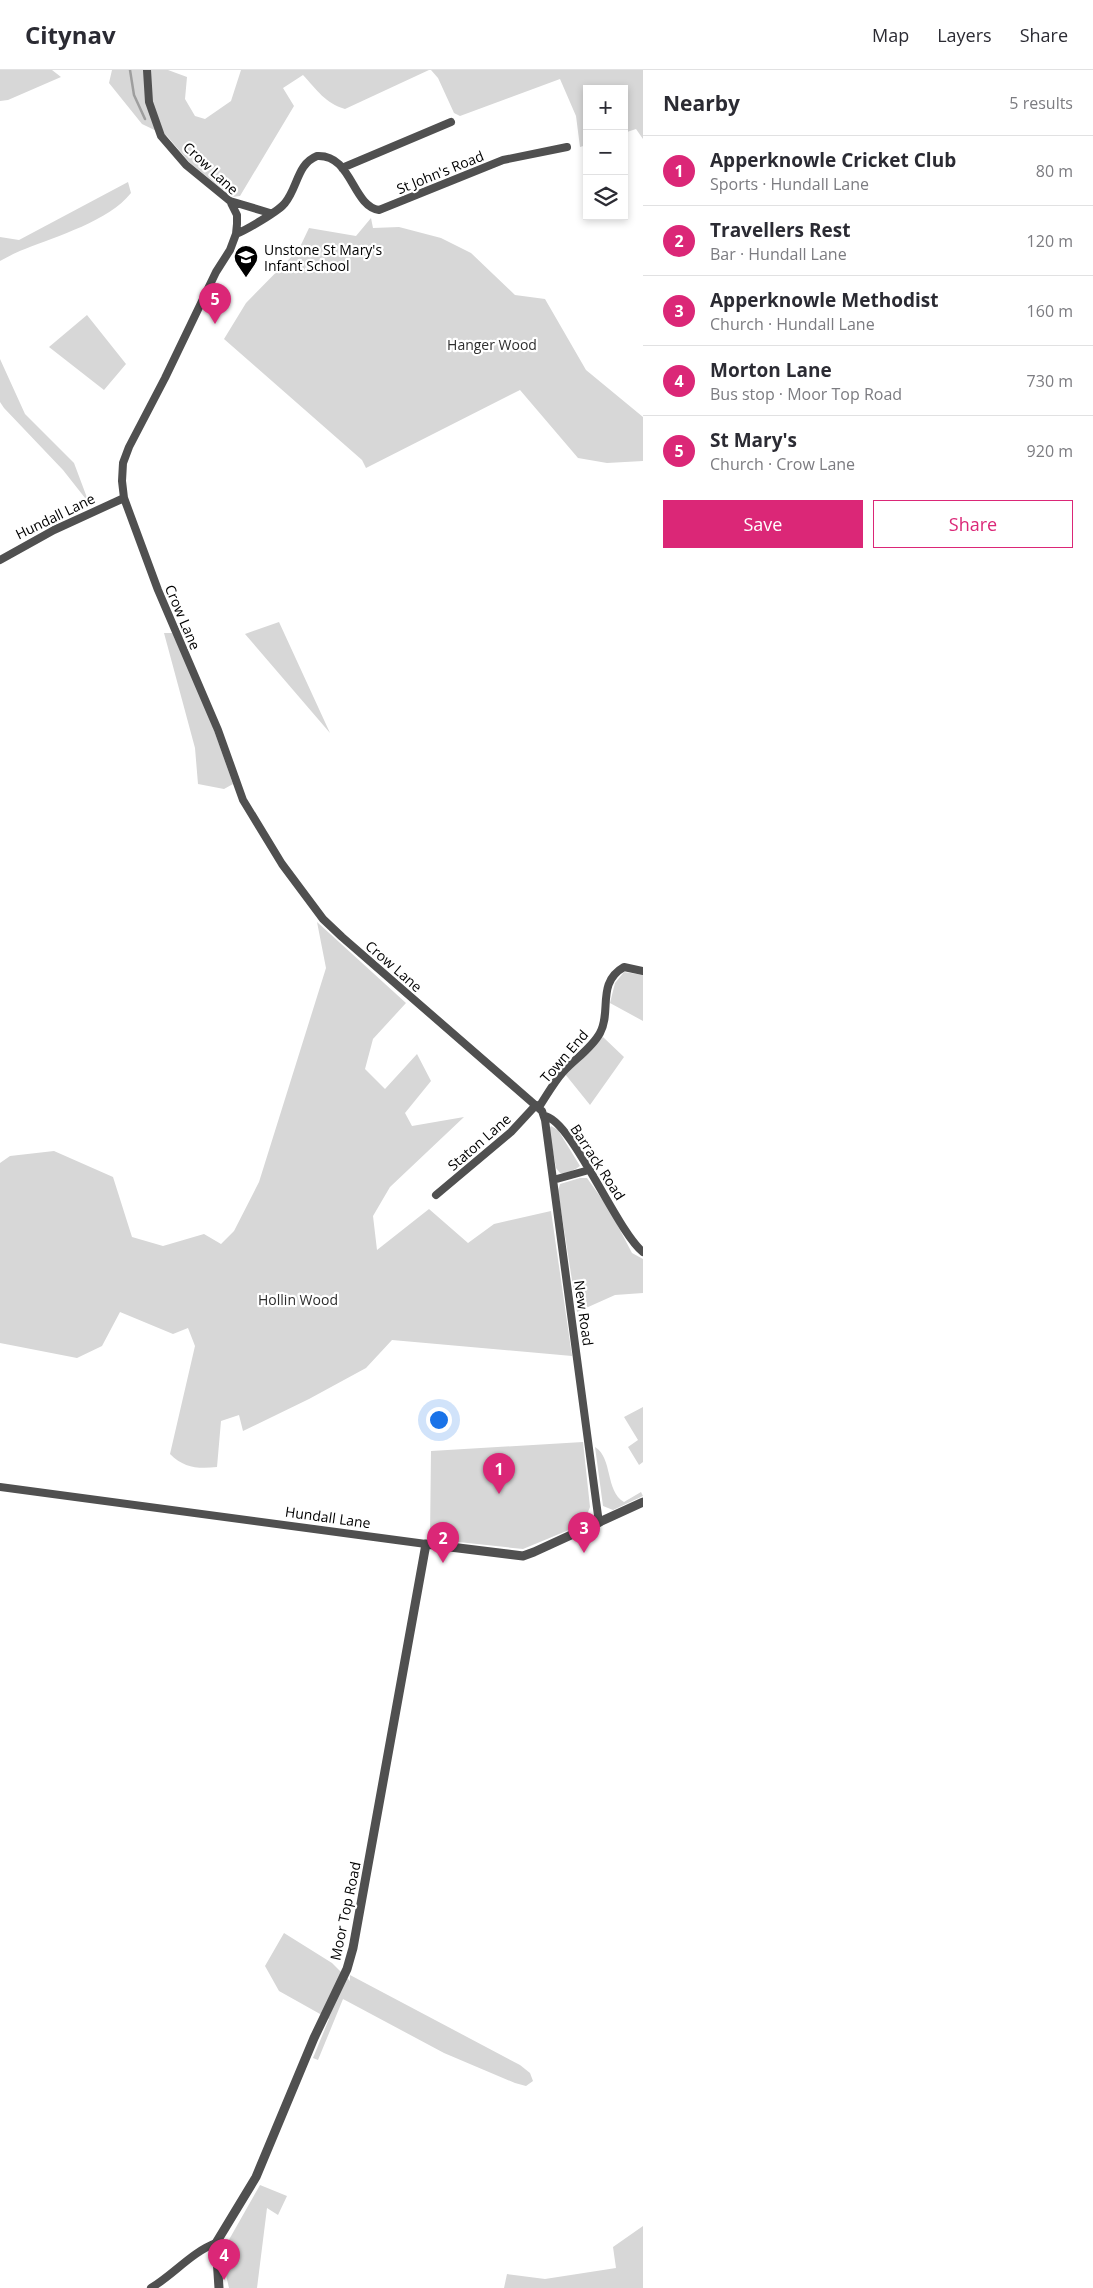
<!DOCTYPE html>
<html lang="en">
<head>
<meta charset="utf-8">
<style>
  :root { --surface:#fff; --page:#f7f7f7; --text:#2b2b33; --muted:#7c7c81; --line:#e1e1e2; --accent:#db2777 }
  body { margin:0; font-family:"Open Sans",sans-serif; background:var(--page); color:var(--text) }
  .controls { position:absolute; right:15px; top:15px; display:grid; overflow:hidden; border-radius:0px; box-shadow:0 2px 8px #0003 }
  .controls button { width:45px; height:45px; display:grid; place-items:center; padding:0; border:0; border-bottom:1px solid var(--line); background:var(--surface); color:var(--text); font:25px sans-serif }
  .you { position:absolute; left:438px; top:1349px; width:18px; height:18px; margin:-12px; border:4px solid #fff; border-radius:50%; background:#1a73e8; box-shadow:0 0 0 8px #1a73e833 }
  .badge { display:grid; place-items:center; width:32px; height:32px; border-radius:50%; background:var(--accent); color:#fff; font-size:16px; font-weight:700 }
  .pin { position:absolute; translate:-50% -41px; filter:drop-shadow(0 1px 2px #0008) }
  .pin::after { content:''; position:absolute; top:26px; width:18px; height:15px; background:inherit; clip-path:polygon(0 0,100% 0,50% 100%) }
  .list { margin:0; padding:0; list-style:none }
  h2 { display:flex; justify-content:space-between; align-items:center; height:65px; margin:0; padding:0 20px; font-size:21px }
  h2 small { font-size:16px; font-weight:400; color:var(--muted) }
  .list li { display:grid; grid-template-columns:32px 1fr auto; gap:15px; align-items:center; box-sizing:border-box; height:70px; padding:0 20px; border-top:1px solid var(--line) }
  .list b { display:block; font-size:19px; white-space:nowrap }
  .list p { margin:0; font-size:16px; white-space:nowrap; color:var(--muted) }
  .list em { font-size:16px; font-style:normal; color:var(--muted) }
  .actions { display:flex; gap:10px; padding:15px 20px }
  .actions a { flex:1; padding:11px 0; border:1px solid var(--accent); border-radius:0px; text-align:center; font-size:18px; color:var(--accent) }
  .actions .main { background:var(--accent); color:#fff }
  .icon { flex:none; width:28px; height:28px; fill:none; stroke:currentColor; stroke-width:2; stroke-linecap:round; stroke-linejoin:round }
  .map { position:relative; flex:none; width:643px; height:2218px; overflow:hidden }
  header { display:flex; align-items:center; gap:30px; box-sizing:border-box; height:70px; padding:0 25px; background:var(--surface); border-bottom:1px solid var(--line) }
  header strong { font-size:24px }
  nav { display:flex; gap:28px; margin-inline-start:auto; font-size:18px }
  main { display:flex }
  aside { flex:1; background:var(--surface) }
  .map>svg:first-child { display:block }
  .green { fill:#d7d7d7 }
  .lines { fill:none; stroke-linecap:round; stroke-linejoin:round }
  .stream { stroke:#9e9e9e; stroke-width:2.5 }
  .minor { stroke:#505050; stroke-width:8 }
  .tertiary { stroke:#505050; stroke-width:9 }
  .labels { text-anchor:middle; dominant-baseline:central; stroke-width:4.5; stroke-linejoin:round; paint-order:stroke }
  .street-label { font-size:14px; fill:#000; stroke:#fff }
  .poi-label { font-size:14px; fill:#000; stroke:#fff; text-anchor:start }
  .park-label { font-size:14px; fill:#2e2e2e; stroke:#fff }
</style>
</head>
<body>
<header>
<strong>Citynav</strong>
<nav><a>Map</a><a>Layers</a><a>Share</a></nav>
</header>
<main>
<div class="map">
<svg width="643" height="2218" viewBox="0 0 643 2218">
  <rect width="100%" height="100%" fill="#fff"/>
  <!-- green -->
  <path class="green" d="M0 0H52L61 7 8 30 0 31Z
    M112 0H168L187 7 185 29 195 46 205 49 231 31 241 0H429L345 39C325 33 317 20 303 5L283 18 294 36 240 126 232 127 190 93 167 66 142 54 109 13Z
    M431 0H643V69L636 59 624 63V19H587V75L580 77 576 46 560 9 460 46 454 43 438 8Z
    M128 112 131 123C109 151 57 166 25 179 16 182 8 187 0 191V167L19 170Z
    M371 148 373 158 399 157 441 168 471 183 515 225 545 229 586 300 643 347V391L607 393 578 388 520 320 366 398 362 390 224 269 246 233 299 179 309 158 356 166Z
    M87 245 126 294 104 320 49 277Z
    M0 289 25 344 74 393 89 433 63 400 4 338 0 332Z
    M279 552 330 663 245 564Z
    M164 563H172L200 621 233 714 224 719 198 714 195 678Z
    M317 852 406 933 373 969 365 999 385 1019 417 984 431 1011 405 1043 412 1056 464 1047 390 1117 373 1146 377 1180 429 1139 468 1173 494 1154 551 1141 572 1286 392 1270 366 1298 309 1329 243 1361 239 1345 221 1351 217 1397C198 1399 184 1398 170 1384L195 1276 188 1258 173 1264 120 1242 102 1276 77 1288 0 1273V1093L10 1086 54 1081 113 1107 132 1167 163 1176 204 1164 221 1174 234 1161 259 1112 326 898Z
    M624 902 643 905V951L610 933 615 913Z
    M603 967 624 987 590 1035 565 1004Z
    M551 1056 558 1060 580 1096C575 1100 566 1104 560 1103L556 1098 549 1059Z
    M580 1108H587L609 1139 632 1183 643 1189V1223L615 1225 577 1242 558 1121 560 1114Z
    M643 1337V1392L639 1395 628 1377 638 1370 624 1347Z
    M583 1372 590 1437 586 1447 576 1457 523 1479 430 1469 431 1381Z
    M595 1377C613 1388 605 1421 624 1432L641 1422 643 1426 613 1440 603 1436Z
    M284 1863 332 1893 350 1911V1905L520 1995 530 2003 533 2011 526 2016 515 2013 444 1983 343 1929 318 1990 313 1988 329 1949 279 1921 265 1896Z
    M260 2115 287 2126 278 2145 267 2138 257 2218H229L225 2201 226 2175Z
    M643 2156V2218H504L507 2204 545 2209 616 2198 613 2177Z"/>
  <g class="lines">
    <!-- stream -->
    <path class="stream" d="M130 0 134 25 145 49"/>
    <!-- minor -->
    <path class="minor" d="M147 0 149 32 161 66 186 95 230 131 237 145V154L236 164 230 180 216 202 165 308 129 377 123 393 122 411 124 428 158 520 218 660 243 730 282 794 323 849 342 867 542 1041 545 1050 599 1453
      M342 98 451 52
      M230 131 270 143
      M236 164C246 160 279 141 285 133 298 117 297 94 317 86 352 84 352 136 379 140L503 90 567 77
      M0 490 54 460 124 428
      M539 1037C547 1025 554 1012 563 1002 575 989 592 978 600 963 612 941 596 913 624 897L643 901
      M544 1046C571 1048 617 1162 643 1182
      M553 1110 589 1100
      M436 1125 511 1062 536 1035
      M0 1417 426 1474
      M151 2218C174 2204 192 2182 216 2173"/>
    <!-- tertiary -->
    <path class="tertiary" d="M219 2218 216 2173 256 2107 314 1968 347 1899 353 1878 426 1474 523 1486 534 1482 643 1432"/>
  </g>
  <!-- icons -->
  <defs>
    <g id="school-pin" transform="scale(1.25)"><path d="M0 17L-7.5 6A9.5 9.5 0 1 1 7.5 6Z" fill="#000" stroke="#fff"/><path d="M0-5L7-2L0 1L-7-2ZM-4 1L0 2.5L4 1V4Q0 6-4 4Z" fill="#fff"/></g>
  </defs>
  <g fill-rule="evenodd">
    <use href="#school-pin" x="246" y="187"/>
  </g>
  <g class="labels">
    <!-- street labels -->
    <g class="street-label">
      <text transform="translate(211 98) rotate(43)">Crow Lane</text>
      <text transform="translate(440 102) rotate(-22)">St John's Road</text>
      <text transform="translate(55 446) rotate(-26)">Hundall Lane</text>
      <text transform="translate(183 547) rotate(67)">Crow Lane</text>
      <text transform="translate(394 896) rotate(41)">Crow Lane</text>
      <text transform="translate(564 986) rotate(-49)">Town End</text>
      <text transform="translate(479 1072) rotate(-41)">Staton Lane</text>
      <text transform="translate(598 1092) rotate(57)">Barrack Road</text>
      <text transform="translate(584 1243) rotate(82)">New Road</text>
      <text transform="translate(328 1447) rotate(8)">Hundall Lane</text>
      <text transform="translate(345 1841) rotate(-78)">Moor Top Road</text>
    </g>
    <!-- poi labels -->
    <g class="poi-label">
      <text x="264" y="179">Unstone St Mary's<tspan x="264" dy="16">Infant School</tspan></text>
    </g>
    <!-- park labels -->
    <g class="park-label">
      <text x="492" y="274">Hanger Wood</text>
      <text x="298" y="1229">Hollin Wood</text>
    </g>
  </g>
</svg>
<div class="controls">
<button>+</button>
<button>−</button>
<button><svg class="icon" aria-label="layers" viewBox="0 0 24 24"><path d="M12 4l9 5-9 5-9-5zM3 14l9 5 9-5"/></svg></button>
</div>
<div class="you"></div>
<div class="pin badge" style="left:499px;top:1424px">1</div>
<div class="pin badge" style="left:443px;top:1493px">2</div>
<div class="pin badge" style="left:584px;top:1483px">3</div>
<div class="pin badge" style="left:224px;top:2210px">4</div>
<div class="pin badge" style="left:215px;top:254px">5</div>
</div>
<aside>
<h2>Nearby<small>5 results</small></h2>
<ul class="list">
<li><span class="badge">1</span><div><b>Apperknowle Cricket Club</b><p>Sports · Hundall Lane</p></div><em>80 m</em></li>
<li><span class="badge">2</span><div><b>Travellers Rest</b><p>Bar · Hundall Lane</p></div><em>120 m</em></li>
<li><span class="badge">3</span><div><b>Apperknowle Methodist</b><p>Church · Hundall Lane</p></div><em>160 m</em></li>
<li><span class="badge">4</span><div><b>Morton Lane</b><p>Bus stop · Moor Top Road</p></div><em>730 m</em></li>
<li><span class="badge">5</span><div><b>St Mary's</b><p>Church · Crow Lane</p></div><em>920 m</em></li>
</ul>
<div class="actions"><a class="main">Save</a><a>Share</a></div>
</aside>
</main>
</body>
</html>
